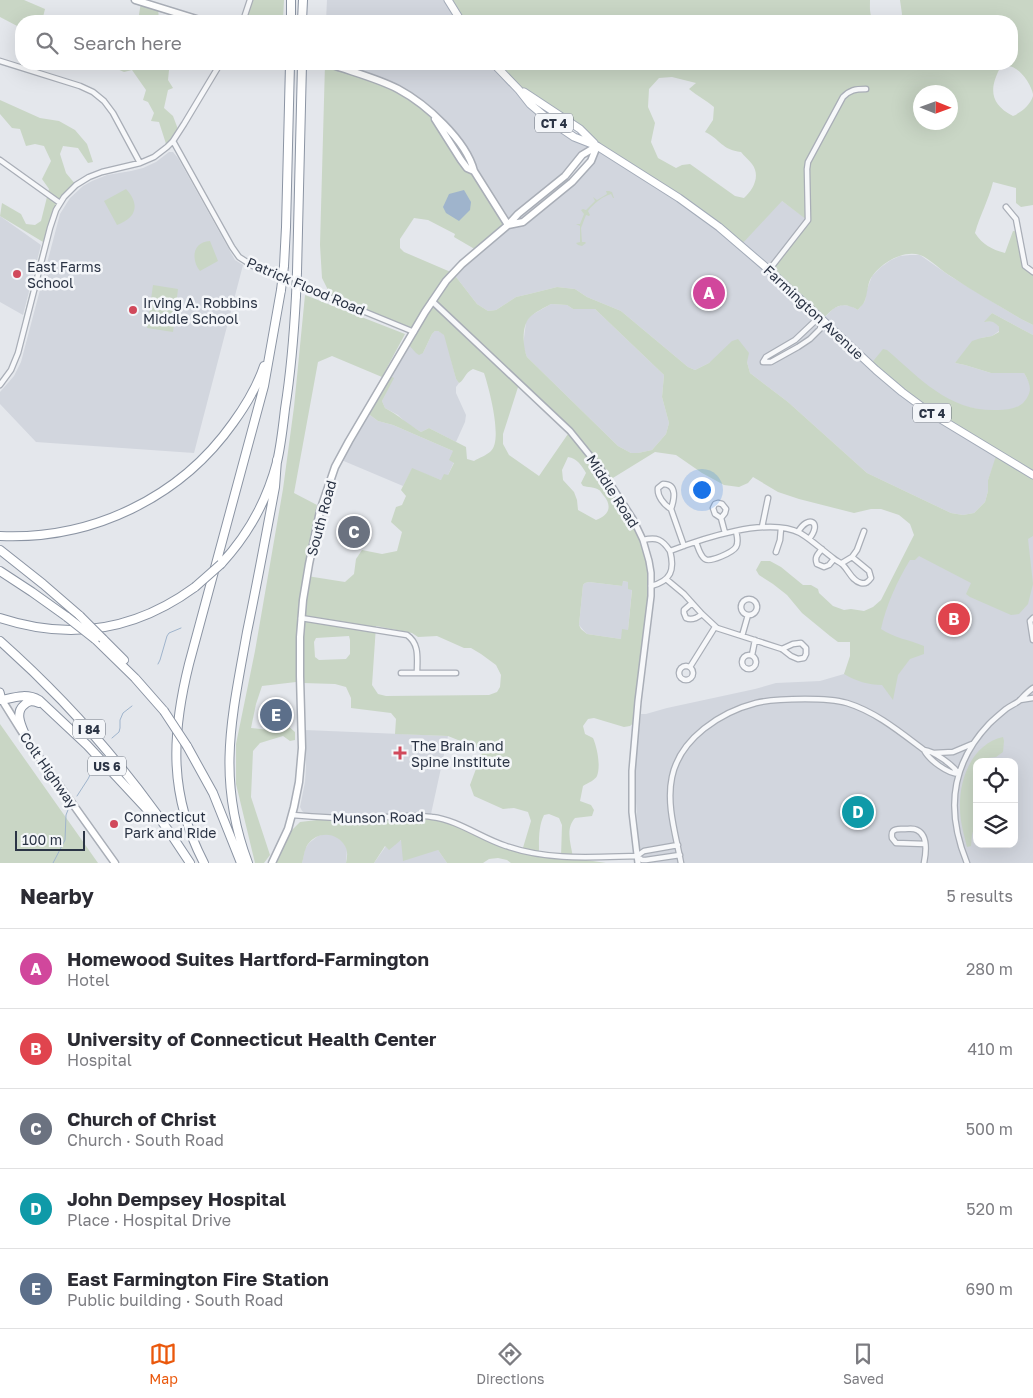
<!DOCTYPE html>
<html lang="en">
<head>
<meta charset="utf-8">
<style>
  :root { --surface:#fff; --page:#f2f2f3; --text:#2b2b33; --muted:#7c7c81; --line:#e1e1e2; --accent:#ea580c }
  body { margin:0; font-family:"Golos Text",sans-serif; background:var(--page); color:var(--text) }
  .controls { position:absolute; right:15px; bottom:15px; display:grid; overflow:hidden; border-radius:10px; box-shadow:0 5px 20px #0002 }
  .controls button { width:45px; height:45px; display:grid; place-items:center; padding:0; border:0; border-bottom:1px solid var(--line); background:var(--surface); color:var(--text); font:25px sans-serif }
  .compass { position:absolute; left:913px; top:85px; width:45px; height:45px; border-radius:50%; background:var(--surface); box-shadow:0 5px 20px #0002; rotate:91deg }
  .scale { position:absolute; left:15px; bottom:12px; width:70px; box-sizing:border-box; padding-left:5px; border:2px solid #2b3445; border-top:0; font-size:14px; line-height:18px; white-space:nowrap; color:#2b3445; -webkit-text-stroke:4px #f4f6f9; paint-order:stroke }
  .you { position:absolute; left:701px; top:489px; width:18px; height:18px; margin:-12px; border:4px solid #fff; border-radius:50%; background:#1a73e8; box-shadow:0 0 0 8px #1a73e833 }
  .badge { display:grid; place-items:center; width:32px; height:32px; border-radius:50%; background:var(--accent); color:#fff; font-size:16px; font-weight:700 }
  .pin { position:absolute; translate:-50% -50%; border:2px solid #fff; box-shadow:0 1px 5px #0006 }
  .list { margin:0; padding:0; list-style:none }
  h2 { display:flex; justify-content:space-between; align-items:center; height:65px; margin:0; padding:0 20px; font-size:21px }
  h2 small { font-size:16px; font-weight:400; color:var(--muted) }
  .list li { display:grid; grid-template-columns:32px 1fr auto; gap:15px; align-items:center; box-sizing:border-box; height:80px; padding:0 20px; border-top:1px solid var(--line) }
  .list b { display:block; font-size:19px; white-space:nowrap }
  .list p { margin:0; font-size:16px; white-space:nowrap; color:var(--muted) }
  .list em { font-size:16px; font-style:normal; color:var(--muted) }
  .icon { flex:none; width:28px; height:28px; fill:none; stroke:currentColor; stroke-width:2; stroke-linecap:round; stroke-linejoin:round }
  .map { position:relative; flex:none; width:1033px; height:863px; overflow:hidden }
  .search { position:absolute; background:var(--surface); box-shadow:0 5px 20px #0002; left:15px; right:15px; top:15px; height:55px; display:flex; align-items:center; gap:12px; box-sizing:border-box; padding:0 18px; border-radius:20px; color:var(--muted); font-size:19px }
  .sheet { height:465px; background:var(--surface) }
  nav { display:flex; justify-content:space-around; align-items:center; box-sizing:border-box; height:70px; border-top:1px solid var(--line); background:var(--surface); font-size:14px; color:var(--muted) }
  nav a { display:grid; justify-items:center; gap:2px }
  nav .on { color:var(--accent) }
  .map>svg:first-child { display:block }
  .built { fill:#d2d6de; fill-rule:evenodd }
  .green { fill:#c9d6c5; fill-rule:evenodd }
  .water { fill:#9fb4cc }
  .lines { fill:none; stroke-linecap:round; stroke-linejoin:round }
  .stream { stroke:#9fb4cc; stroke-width:1 }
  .minor-casing { stroke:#a9aeb7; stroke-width:7 }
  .tertiary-casing { stroke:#a9aeb7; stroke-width:8 }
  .secondary-casing { stroke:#a9aeb7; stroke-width:9 }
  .primary-casing { stroke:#a3abb8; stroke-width:9 }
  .trunk-casing { stroke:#8b94a3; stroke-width:9 }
  .motorway-casing { stroke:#8b94a3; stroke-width:10 }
  .minor { stroke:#f7f8fa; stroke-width:4.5 }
  .tertiary { stroke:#f7f8fa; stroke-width:5 }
  .secondary { stroke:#fff; stroke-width:6 }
  .primary { stroke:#fff; stroke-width:7 }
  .trunk { stroke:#fff; stroke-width:7 }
  .motorway { stroke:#fff; stroke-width:8 }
  .motorway-bridge-casing { stroke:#8b94a3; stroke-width:10; stroke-linecap:butt }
  .motorway-bridge { stroke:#fff; stroke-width:8 }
  .poi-dot { fill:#d1495b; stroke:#f4f6f9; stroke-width:2 }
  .labels { text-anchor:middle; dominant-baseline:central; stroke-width:5; stroke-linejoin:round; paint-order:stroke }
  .shield { fill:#f4f6f9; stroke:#676e7b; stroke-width:1 }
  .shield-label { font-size:12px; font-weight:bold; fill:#2b3445 }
  .poi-label { font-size:14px; fill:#2b3445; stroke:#f4f6f9; text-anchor:start }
  .street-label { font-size:14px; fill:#2b3445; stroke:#f4f6f9 }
</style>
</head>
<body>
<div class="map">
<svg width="1033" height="863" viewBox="0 0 1033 863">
  <rect width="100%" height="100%" fill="#e4e7ec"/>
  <!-- built -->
  <path class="built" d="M327 0H448L462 21H326Z
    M330 64H494L549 120 597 146 679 198 782 201 808 220 822 320 834 308 842 305 851 306 858 310 865 301 866 292 872 276 881 267 891 260 900 256 910 255H920L950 276 1021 319 1033 325V335L992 313 985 322 991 321 996 323 999 327V331L992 336 981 338 955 363 965 365 991 373H1024L1031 386 1032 390 1027 400 1020 406 1009 410 986 411 959 405 939 394 998 453 988 480V491L985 502 974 513 963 515 951 513 867 473 788 402 750 373 747 362 715 359 709 363 695 370 688 367 621 311 587 297 575 289 557 287 529 294 516 297 496 310 488 311 477 304 453 273 508 225 450 130ZM597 147 579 175 523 221 508 224 558 182 582 155Z
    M169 152H173L178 158 235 260 243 265 194 453 36 442 0 404V392L14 376 21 362 60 214 70 198 83 186 92 181 107 175 131 171 143 168 156 162Z
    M0 216 41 245 23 315 0 302Z
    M551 304 567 305 573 309H595L664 375 662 397 669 423 666 434 652 450 638 453H631L618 446 527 357 523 346 526 322 530 316Z
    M435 331H438L445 335 456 379 459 383 456 387V393L466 415 465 422 456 442 429 428 421 432 406 423 398 415 385 408 382 401 393 378 388 375 407 343 423 353 432 334Z
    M366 412 378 421 393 425 453 451 454 462 448 475 441 480 412 469 403 486 339 459Z
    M1033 487V863H643L639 844 635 788 636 754 641 714H646L667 708 755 689 776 683 820 681 844 674 917 543ZM977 762H1014V844H977Z
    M622 581 629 582 632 589 628 630 621 639 587 634 585 632 579 625 583 585 585 583 589 582 622 586Z
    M305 730 448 736 431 814 351 816 316 815 306 814 302 811 300 807 305 782 306 767Z
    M324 834H330L337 837 343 842 347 849 346 863H302L305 849 309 843 318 836Z
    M402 840 438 850 447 863H374L386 846Z"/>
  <!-- green -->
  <path class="green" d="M0 0H24L45 9 42 21H21V28L0 17Z
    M250 0H284L283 20 282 21H243Z
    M448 0H870C870 7 869 15 874 21H462Z
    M900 0H1033V94C1031 84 1020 67 1008 66 1006 66 1002 67 1000 68 989 89 990 104 1013 116 1022 112 1030 105 1033 96V205L1021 207 1016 203V188L993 182C989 199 980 215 975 233 983 245 991 249 1005 253L1013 231 1019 232 1025 266 1033 272V325L1021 319C998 305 974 292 952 277 943 272 929 258 920 255 903 250 883 262 873 275 867 282 868 292 865 300 864 304 860 307 858 310 841 300 834 307 822 320L769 270 807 220 782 201 741 245 719 227 597 146 580 129 519 90 494 64H1012V21H901L902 14ZM672 77 696 83 689 89C697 96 706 100 714 107L713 120 705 132C720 139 722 150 741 152 744 156 749 160 752 164 761 176 753 190 744 198L735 196 690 164 682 165 676 168 658 158 651 142 655 123 648 107 649 89 659 78ZM920 92H950V122H920Z
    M141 2 158 7 159 21H138Z
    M106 64H172L169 70 168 80 173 88 168 90 164 108 173 116 179 132 167 147 159 122 151 121 154 113 148 102 143 100 146 90 132 70 124 72Z
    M325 64H330L387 84 433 115 461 160 474 171 508 225 478 251 454 237 455 234 428 220 414 218 400 239V248L404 252 453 273 477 304 488 311 496 310 516 297 529 294 557 287 575 289 587 297 621 311 688 367 695 370 709 363 732 341 738 339 749 353 747 362 750 373 788 402 867 473 951 513 963 515 974 513 985 502 988 491V480L997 453 944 421 870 365 883 349 887 350C921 379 949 412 998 410 1007 410 1016 409 1023 403 1033 392 1031 385 1024 373H991L965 365 955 363 972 341 981 338 992 336 999 332V327C994 321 991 321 984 322L992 313 1033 335V536L1028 539 1033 584 1028 604 1019 614 1011 615 970 597 966 594 971 583 919 556 915 560H910C897 581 886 606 881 629 894 638 910 640 924 646V654L910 659 898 675 893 700 882 685C868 685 856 681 844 674L850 656V642H838L830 636 802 613 787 595 773 584 759 575 756 570 761 561H770L781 567 803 585H811L818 589 819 593 833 606 844 610 851 609 864 611 873 607 881 600 914 535 910 524 899 515 881 509H871L854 513 799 499 778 492 753 477 748 483 739 487 724 485 702 473 676 455 655 452 608 481 643 540 651 586 636 721 630 726 624 727 594 718 588 719 583 726 585 734 593 738C597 747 601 766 597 776 595 780 588 783 583 786L580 801 591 805 594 810 592 816 575 818C565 829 571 844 573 858L606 863H511L507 860 498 858 489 859 483 863H447L438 850 403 861 401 840 389 850 385 846 374 863H346C347 858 348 853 346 848 339 832 318 830 308 844 304 850 304 857 302 863H272L284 838 300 822 317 820H392L395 822 406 821 409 819H430L433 817 522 851 531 821 528 812 514 808 503 809 474 796 470 785 483 750 448 736 395 734 396 719 391 713 351 708V698L346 687 335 684 303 683 300 676 307 576 345 582 354 574 356 559 362 550 382 554 397 551 402 532 391 522 396 507 402 505 406 496 401 490 412 468 441 480 444 474 448 475 454 463 449 460 453 451 393 425 378 421 366 412 388 375 394 378 382 401 385 408C398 415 408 424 421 432L429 428 466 447 467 459 474 461C479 458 487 455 491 451 503 440 489 388 484 373L473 369C464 373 465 380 459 383L456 379 444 335 438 331H435L432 334 423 353 419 355 416 353 407 343 413 332 332 298 322 278 320 245ZM551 304 567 305 573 309H595L664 375 662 397 669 423 666 434 652 450 638 453H631L618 446 527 357C523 347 521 326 530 317 535 312 544 308 551 304ZM519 384 570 431 539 476 509 455 503 444V434ZM568 457C577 458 582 466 586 473L581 483 583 486C587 487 595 487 599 490 600 490 603 495 604 496 613 507 608 516 596 520L578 510 577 500 574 492 563 480 562 470ZM623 581 628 582V589L632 590 628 630 622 629 621 639 587 634 581 629 579 625 583 585 585 583 589 582 622 586ZM376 626 412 633 418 637 437 636 464 648H471L481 654 496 665 501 675 500 687 497 692 489 695 386 696 378 694 372 685ZM349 636 350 640V654L346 659 319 660 315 657 314 642 316 638ZM549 814 559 818 562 825 561 857 539 855C539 842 538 827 544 815Z
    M0 100 40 118 59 121 75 130 87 144 93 162 88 163 78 148 63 146 60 154 66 173 76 185 56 210 26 322 23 320 43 242 0 216 2 203 21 214 26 224 35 225 41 221 49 189 42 179 51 161 44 146 35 144 26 146 20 129 12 128 0 114Z
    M126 189C140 204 137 218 117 225L104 201Z
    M606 191H609L612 192 614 198H613L611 194C602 197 594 203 588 211L590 215 589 216 586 215 581 228 582 242H585L586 243 582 246 578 245 576 243 580 242V226L576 224H580L584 214 581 210 583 209 586 210 595 201 593 197 597 200 607 194Z
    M210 241 218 261 200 271C191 260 192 242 210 241Z
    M153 285 178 289 173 332 147 328Z
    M305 295 405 334 382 377 332 356 318 362 294 493 317 505 304 572 298 621 296 682 262 686 256 704 251 728 269 730 288 726 295 732V740L290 741 283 736 260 743 253 751 251 797 270 855 264 863H255L236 784V744L255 651 283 489 294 407Z
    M0 724 98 863H0Z
    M1003 737 1004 741 1003 752 996 757 987 758V762H977V827L974 828 972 835 971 846 967 847C964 834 960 822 960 808 959 779 972 744 1003 737Z"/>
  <!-- water -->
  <path class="water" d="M464 190 471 202 470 210 459 221 446 213 443 207 449 194Z"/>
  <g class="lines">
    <!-- stream -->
    <path class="stream" d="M158 664 160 660 167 636 169 633 181 628
      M112 738 119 732 120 728V720L123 713 132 706
      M77 796 88 779 94 767
      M53 863 65 840 66 815 68 810"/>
    <!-- minor casing -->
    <g class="minor-casing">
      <path id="minor" d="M243 21 250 0
        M0 61 80 86 93 92 104 101 113 113 140 163
        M173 141 232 247 239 257 253 266 414 332
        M0 160 60 203
        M1006 207 1016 219 1025 266 1033 272
        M769 270 808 220 807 169 808 162 843 97C850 90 855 89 866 89
        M822 320 820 329 810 339 798 347 771 362H763L766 357 795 340 814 322Z
        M0 385 11 370 18 353 50 228 56 210 64 197 76 185 89 177 102 172 140 163 154 157 167 147 173 141 184 124 220 64
        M663 484C678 484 674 500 671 509 664 505 657 496 658 488Z
        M718 503 722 504 726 509 725 513 721 518 715 514 713 508 715 504Z
        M671 509 684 546
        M721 518 725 533
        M762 527 768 498
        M798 532C808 514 823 522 809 539
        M643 540C657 537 662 539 670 551 701 539 768 516 800 533 812 540 822 550 833 558 836 561 840 562 843 565 849 571 852 581 861 583 866 584 868 582 871 578L869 571 852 557 842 563
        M696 542C698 547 700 556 705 559 710 563 733 552 736 547 739 542 737 536 736 531
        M822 549C818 554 814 557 817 564L824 567 829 565 834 559
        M776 552 780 540 781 528
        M852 557 857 550 864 531
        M666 579 684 594 702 614 717 628 782 649 791 656 798 659 804 658 806 654V648L801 643 793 644 782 649
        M651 586C671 581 675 570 670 551
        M741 607a8 8 0 1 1 16 0a8 8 0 1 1-16 0Z
        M692 603 684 610V613L686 618C692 621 697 618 702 614
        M301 618 407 635C420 644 417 659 417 673
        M1033 618 1030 621 1033 640
        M742 636 748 615
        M742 662a7 7 0 1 1 14 0a7 7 0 1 1-14 0Z
        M752 655 755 640
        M679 673a7 7 0 1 1 14 0a7 7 0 1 1-14 0Z
        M690 667 715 627
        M401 673H456
        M1020 700 1033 698
        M924 750C934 751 953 765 959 774
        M934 753 953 752 972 744
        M292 815C318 817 345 819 372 818 392 817 412 814 432 817 458 820 481 838 506 846 549 861 593 857 637 856L642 860H646L680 855
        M637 856 644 851 678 845
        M681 863C676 835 666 805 672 777 680 738 721 712 756 703 772 699 789 699 805 699 819 699 833 699 847 703 876 712 900 732 924 750 929 760 948 774 959 774
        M924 863C926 853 928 835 917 830 913 828 909 829 905 829 901 829 896 828 893 831 891 833 892 836 892 838L896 843 925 844
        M967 863C946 812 950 765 989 724 994 719 1000 714 1006 709 1010 706 1015 704 1019 701 1024 696 1027 692 1033 688"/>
    </g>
    <!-- tertiary casing -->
    <g class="tertiary-casing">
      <path id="tertiary" d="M432 301 570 431 600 468 633 519 643 540 649 561 651 573V596L638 701 632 771V812L638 863"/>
    </g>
    <!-- secondary casing -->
    <g class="secondary-casing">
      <path id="secondary" d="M135 0 203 21
        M330 64C352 72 377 78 398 89 426 104 466 140 474 171L508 225
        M435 119 461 160 467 168 474 171
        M508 225 523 222 572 182 591 161 597 146
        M2 700 27 740 115 863
        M272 863 288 829 294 807 299 782 302 748 300 676V637L303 600 309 564 320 511 335 467 349 441 425 312 446 281 462 264 508 225 518 214 565 176 582 155 597 146"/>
    </g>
    <!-- primary casing -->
    <g class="primary-casing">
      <path id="primary" d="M448 0 461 21
        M494 64 519 90 530 104 549 120 574 137 597 146 679 198 719 227 769 270 876 370 902 392 929 412 1033 475
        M524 92 580 129 594 143"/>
    </g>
    <!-- trunk casing -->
    <g class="trunk-casing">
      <path id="trunk" d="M0 692 2 700"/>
    </g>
    <!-- motorway casing -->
    <g class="motorway-casing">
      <path id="motorway" d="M291 21V0
        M302 21 303 0
        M284 266 286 227 290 64
        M297 272 302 64
        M0 536C92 540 180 498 233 423 246 405 257 387 264 366
        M0 550 43 584 80 616
        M221 564C248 535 267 500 277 462 281 445 283 426 285 409 291 371 294 334 296 296
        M0 571 32 592 67 617
        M0 618C70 641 135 631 195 587
        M95 639 135 678 164 711
        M103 639 124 660
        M0 641C73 706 137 780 190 863
        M2 700C15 697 27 693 39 700L87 745 155 818
        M27 740C24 730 13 714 24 705 29 700 33 701 39 703
        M187 746 213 793 241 863
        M204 863C169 796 171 736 189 664L264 386 281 290
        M248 863C216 778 232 717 247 632 257 584 266 535 275 487L277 460"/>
    </g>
    <!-- minor -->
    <use href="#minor" class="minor"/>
    <!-- tertiary -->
    <use href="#tertiary" class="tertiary"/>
    <!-- secondary -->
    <use href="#secondary" class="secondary"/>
    <!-- primary -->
    <use href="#primary" class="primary"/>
    <!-- trunk -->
    <use href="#trunk" class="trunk"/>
    <!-- motorway -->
    <use href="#motorway" class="motorway"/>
    <!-- motorway-bridge casing -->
    <g class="motorway-bridge-casing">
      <path id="motorway-bridge" d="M281 290 284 266
        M296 296 297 272
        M195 587 221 564
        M80 616 103 639
        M67 617 95 639
        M164 711 187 746"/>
    </g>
    <!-- motorway-bridge -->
    <use href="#motorway-bridge" class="motorway-bridge"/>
  </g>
  <!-- markers -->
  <g class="poi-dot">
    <circle cx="17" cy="274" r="5"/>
    <circle cx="133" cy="310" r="5"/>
    <path d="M397.5 745.5h5v5h5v5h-5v5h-5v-5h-5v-5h5z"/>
    <circle cx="114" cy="824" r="5"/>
  </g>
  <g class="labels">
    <!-- shield labels -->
    <g class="shield">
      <rect x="535" y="113.5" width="38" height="19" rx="4"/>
      <rect x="913" y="403.5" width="38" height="19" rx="4"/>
      <rect x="73" y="719.5" width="32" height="19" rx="4"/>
      <rect x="88" y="756.5" width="38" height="19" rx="4"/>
    </g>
    <g class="shield-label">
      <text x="554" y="123">CT 4</text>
      <text x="932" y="413">CT 4</text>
      <text x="89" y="729">I 84</text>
      <text x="107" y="766">US 6</text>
    </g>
    <!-- poi labels -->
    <g class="poi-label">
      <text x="27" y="266">East Farms<tspan x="27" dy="16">School</tspan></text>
      <text x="143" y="302">Irving A. Robbins<tspan x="143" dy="16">Middle School</tspan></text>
      <text x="411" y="745">The Brain and<tspan x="411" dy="16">Spine Institute</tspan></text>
      <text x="124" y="816">Connecticut<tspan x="124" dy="16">Park and Ride</tspan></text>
    </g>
    <!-- street labels -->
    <g class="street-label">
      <text transform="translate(306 286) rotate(23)">Patrick Flood Road</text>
      <text transform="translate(814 312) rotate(43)">Farmington Avenue</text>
      <text transform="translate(613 491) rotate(57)">Middle Road</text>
      <text transform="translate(321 518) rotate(-75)">South Road</text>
      <text transform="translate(49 770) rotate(55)">Colt Highway</text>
      <text transform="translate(378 817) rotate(-1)">Munson Road</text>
    </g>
  </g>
</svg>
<div class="controls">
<button><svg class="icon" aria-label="locate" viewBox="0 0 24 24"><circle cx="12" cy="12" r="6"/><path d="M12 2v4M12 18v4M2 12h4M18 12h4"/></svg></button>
<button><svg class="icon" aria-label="layers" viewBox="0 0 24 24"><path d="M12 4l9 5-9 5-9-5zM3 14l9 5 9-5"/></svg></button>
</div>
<svg class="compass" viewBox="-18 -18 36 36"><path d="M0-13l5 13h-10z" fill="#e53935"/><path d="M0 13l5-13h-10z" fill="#7c7c81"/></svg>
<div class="scale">100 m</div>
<div class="you"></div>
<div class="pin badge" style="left:709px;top:293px;background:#d1479c">A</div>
<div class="pin badge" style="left:954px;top:619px;background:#e0444e">B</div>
<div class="pin badge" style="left:354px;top:532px;background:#6b7280">C</div>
<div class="pin badge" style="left:858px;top:812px;background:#0f9aa8">D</div>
<div class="pin badge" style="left:276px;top:715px;background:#5c6f8a">E</div>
<div class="search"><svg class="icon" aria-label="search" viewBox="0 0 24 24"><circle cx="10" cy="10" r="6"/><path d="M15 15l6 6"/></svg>Search here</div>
</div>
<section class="sheet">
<h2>Nearby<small>5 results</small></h2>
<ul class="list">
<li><span class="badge" style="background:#d1479c">A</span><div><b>Homewood Suites Hartford-Farmington</b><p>Hotel</p></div><em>280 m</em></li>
<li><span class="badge" style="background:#e0444e">B</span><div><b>University of Connecticut Health Center</b><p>Hospital</p></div><em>410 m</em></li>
<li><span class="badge" style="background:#6b7280">C</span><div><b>Church of Christ</b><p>Church · South Road</p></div><em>500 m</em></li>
<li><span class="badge" style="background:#0f9aa8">D</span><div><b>John Dempsey Hospital</b><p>Place · Hospital Drive</p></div><em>520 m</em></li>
<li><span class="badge" style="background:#5c6f8a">E</span><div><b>East Farmington Fire Station</b><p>Public building · South Road</p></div><em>690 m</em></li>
</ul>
</section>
<nav>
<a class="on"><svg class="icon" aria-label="map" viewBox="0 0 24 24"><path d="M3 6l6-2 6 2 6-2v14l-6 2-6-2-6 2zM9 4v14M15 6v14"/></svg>Map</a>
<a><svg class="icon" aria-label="directions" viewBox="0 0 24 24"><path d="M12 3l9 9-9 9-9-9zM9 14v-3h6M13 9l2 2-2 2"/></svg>Directions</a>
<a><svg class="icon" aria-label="saved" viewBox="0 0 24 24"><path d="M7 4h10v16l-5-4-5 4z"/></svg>Saved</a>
</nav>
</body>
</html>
